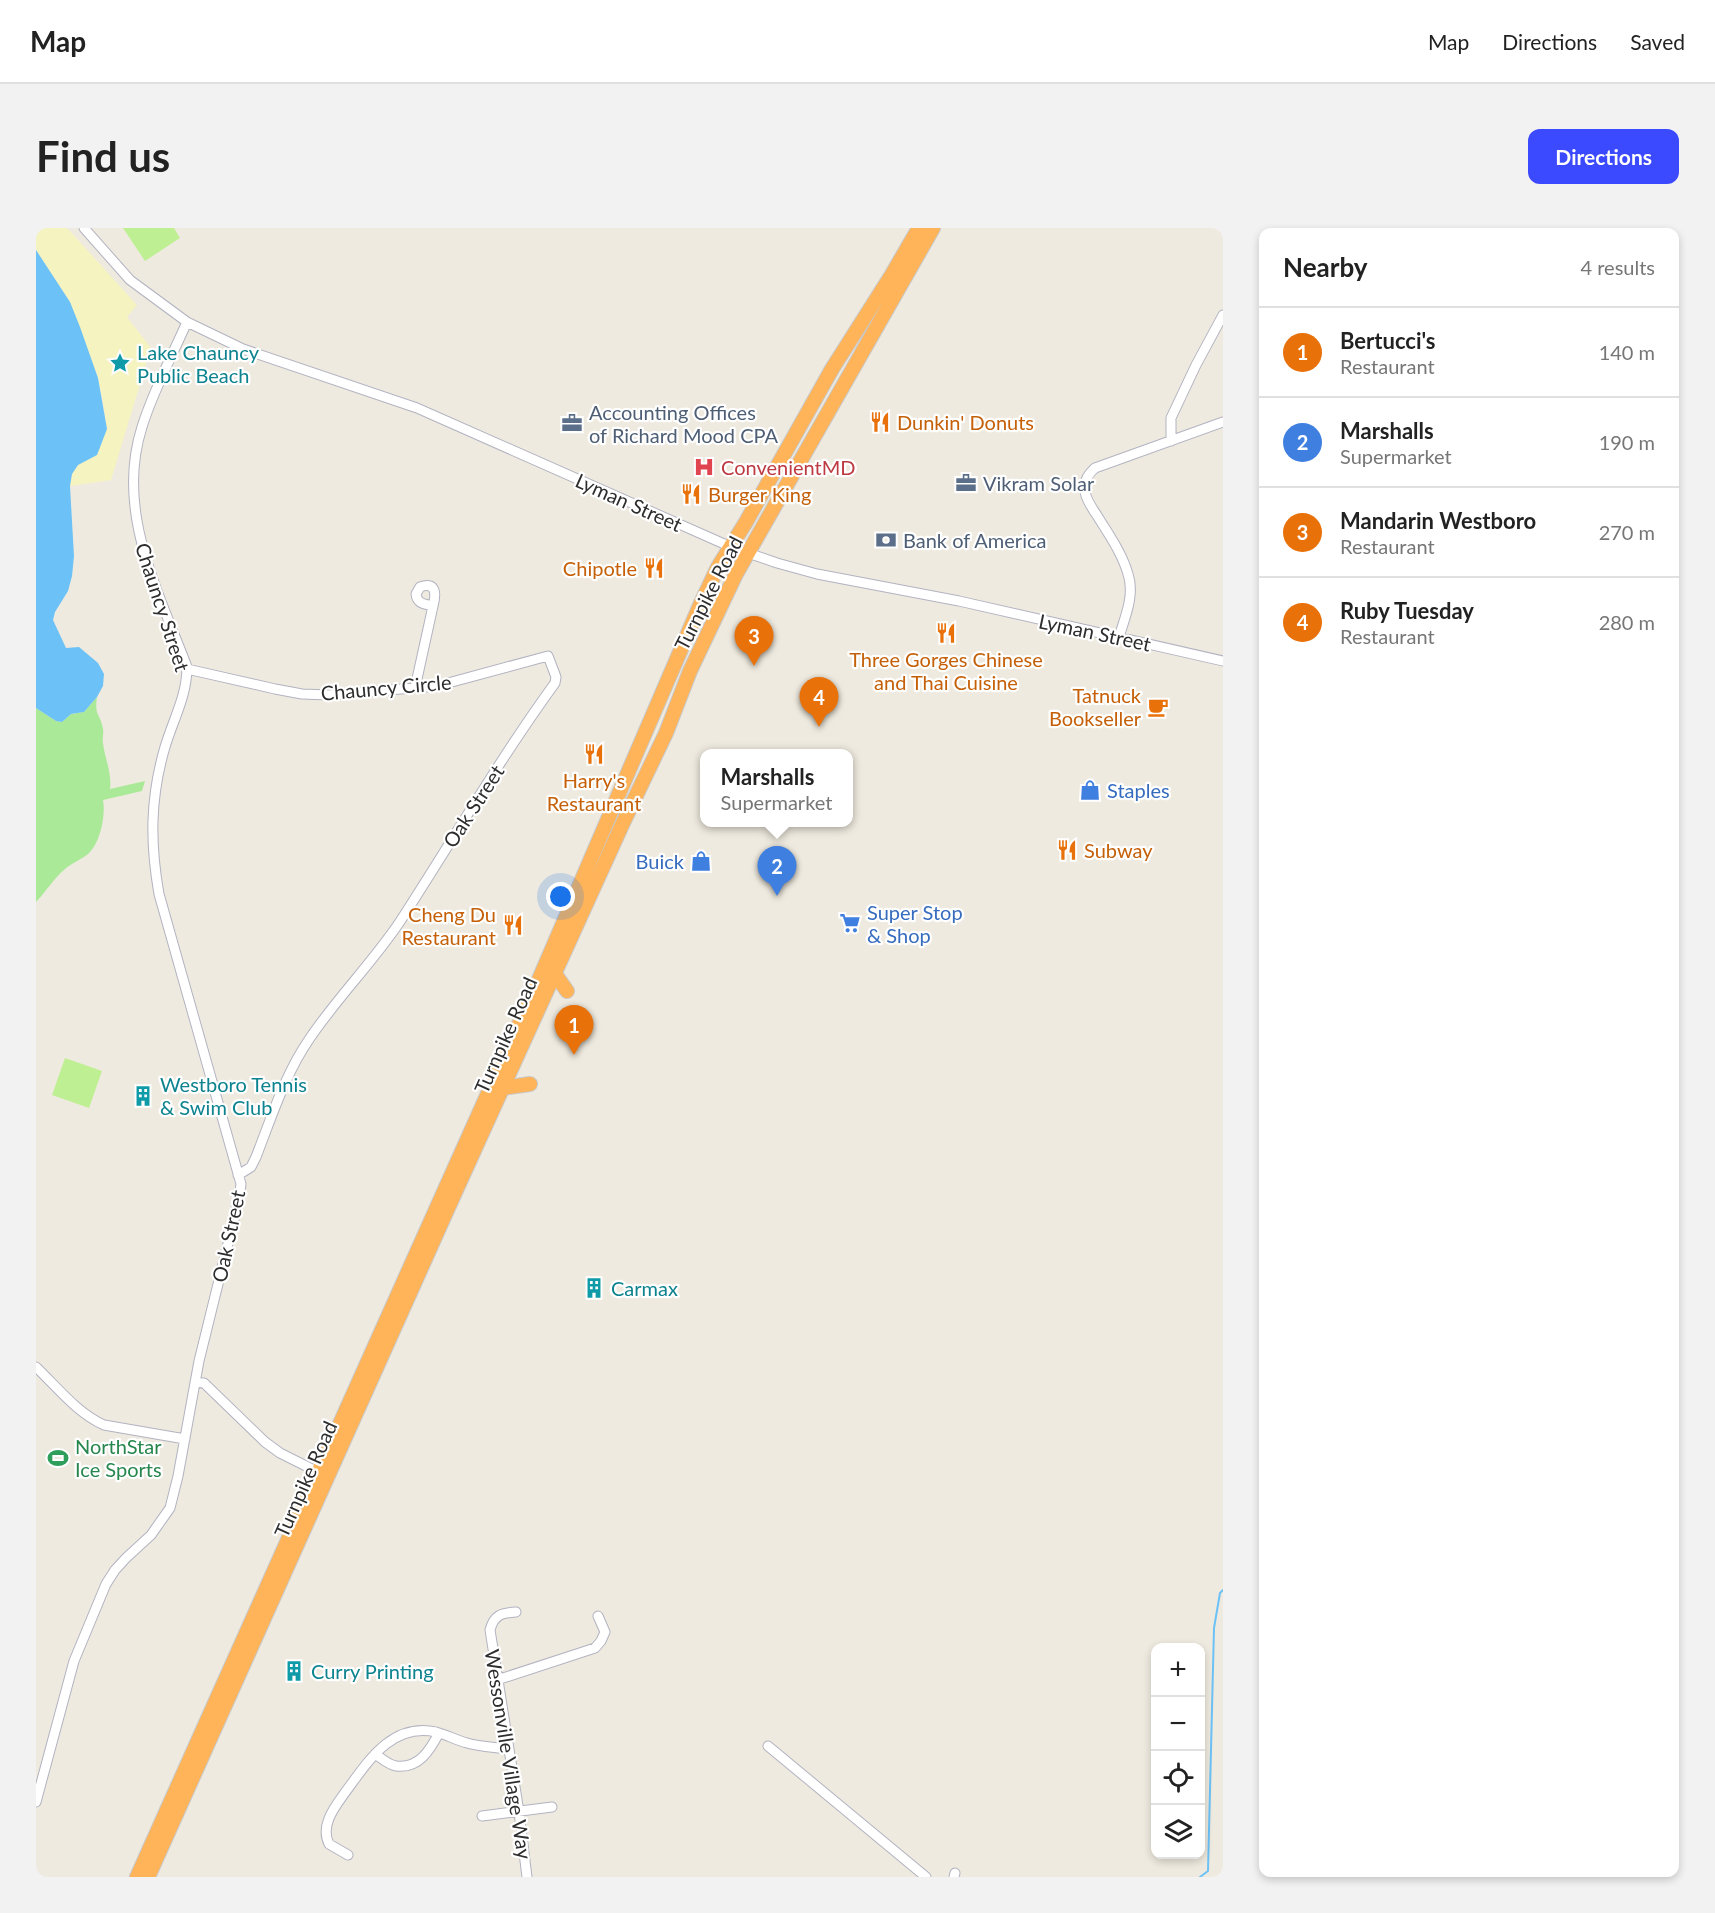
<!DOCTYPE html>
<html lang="en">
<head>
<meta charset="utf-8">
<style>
  :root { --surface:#fff; --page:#f2f2f2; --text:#222; --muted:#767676; --line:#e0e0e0; --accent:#3b49ff }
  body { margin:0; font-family:Lato,sans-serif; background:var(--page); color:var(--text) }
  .controls { position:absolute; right:18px; bottom:18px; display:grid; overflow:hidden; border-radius:12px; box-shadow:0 3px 9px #0003 }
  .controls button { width:54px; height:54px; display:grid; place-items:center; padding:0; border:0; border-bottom:2px solid var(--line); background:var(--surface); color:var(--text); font:30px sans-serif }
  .you { position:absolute; left:525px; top:669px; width:21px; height:21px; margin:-15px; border:4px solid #fff; border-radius:50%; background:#1a73e8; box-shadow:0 0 0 9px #1a73e833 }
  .badge { display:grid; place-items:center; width:39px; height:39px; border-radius:50%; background:var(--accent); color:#fff; font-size:20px; font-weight:700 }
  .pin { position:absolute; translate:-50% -50px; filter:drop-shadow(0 2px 3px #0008) }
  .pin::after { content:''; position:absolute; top:32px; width:21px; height:18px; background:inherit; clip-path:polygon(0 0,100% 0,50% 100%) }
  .popup { position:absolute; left:664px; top:521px; width:153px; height:78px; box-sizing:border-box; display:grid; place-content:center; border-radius:12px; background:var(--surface); filter:drop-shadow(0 2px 4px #0005); font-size:20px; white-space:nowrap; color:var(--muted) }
  .popup b { font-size:22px; color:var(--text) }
  .popup::after { content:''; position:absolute; left:50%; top:100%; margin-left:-12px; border:12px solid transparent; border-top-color:var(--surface) }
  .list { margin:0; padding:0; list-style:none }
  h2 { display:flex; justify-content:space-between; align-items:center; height:78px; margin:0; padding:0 24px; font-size:26px }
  h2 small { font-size:20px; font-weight:400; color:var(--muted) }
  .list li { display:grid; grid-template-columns:39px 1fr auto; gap:18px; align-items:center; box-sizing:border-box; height:90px; padding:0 24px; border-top:2px solid var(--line) }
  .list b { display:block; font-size:22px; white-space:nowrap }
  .list p { margin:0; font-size:20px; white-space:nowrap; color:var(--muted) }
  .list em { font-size:20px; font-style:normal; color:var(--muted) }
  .icon { flex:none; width:33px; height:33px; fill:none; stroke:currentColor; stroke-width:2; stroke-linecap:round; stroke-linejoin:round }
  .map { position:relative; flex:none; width:1187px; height:1649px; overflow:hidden; border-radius:12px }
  header { display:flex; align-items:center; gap:36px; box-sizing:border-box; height:84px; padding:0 30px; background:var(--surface); border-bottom:2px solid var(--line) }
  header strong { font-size:28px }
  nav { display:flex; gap:33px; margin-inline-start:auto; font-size:21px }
  .intro { display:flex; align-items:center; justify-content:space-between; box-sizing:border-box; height:144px; padding:0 36px }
  h1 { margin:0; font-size:42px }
  .button { padding:15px 27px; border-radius:12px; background:var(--accent); color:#fff; font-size:21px; font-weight:700 }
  main { display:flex; gap:36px; padding:0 36px }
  aside { flex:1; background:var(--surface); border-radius:12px; box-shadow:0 3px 9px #0003 }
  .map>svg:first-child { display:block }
  .green { fill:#aae998 }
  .sand { fill:#f5f3c0 }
  .pitch { fill:#bef093 }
  .water { fill:#6cc2f7 }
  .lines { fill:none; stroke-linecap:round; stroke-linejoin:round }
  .stream { stroke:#6cc2f7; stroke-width:2 }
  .minor-casing { stroke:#b2b3c1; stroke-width:11 }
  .highway-casing { stroke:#c8c8c8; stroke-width:16 }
  .minor { stroke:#fff; stroke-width:9 }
  .highway { stroke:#ffb459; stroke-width:14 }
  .labels { text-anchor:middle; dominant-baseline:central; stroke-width:4.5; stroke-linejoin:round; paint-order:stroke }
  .culture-label { font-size:20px; fill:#0d838f; stroke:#fff; text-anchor:start }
  .service-label { font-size:20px; fill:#4e5e75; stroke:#fff; text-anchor:start }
  .food-label { font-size:20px; fill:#c56008; stroke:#fff; text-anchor:start }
  .health-label { font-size:20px; fill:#be3a42; stroke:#fff; text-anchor:start }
  .street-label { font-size:20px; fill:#2d2d2d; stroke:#fff }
  .shop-label { font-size:20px; fill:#366cbe; stroke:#fff; text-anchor:start }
  .leisure-label { font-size:20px; fill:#27864d; stroke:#fff; text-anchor:start }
</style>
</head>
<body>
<header>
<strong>Map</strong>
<nav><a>Map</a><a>Directions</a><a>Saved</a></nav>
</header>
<div class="intro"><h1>Find us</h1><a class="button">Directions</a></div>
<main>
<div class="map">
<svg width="1187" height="1649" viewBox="0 0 1187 1649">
  <rect width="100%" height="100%" fill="#efeadf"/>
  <!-- green -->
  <path class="green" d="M61 469C58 489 65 486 67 501 68 505 66 510 67 515 69 531 76 545 74 561L109 553 106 563 67 572C70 587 64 616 52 626 45 632 35 635 28 642 17 651 10 664 0 674V480L20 493 26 494 35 486 48 484Z"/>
  <!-- sand -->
  <path class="sand" d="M0 0H30L33 2 101 77 91 89 115 120 75 252 34 258 36 246 42 237 61 226 71 201 67 175 62 150 34 74 0 22Z"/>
  <!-- pitch -->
  <path class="pitch" d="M87 0H138L144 10 109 33Z
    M29 830 66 843 53 880 16 867Z"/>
  <!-- water -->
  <path class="water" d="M0 22 34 74 44 99 62 150 71 201 61 227 42 237 36 246 34 258 38 328 36 348 32 363 19 384 17 392 30 420 43 419 62 435 68 446 67 458 61 469 48 484 35 486 26 494 20 493 0 480Z"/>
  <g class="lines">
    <!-- stream -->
    <path class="stream" d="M1164 1649 1172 1643 1178 1400 1184 1365 1187 1362"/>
    <!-- minor casing -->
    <g class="minor-casing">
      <path id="minor" d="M48 0 94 52 151 94 207 121 381 180 695 319 741 335 781 346 923 373 1187 433
        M1135 213V190L1160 137 1187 87
        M1083 409C1089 389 1099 367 1092 346 1086 325 1073 307 1062 289 1057 281 1051 274 1049 264 1047 254 1051 247 1059 240L1187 194
        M151 441 239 461 266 466 293 467 401 458 512 428 520 449 519 455C463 532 415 615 363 695 336 735 301 770 274 810 249 846 236 888 220 929L215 939 202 947
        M379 460 397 378C400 367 401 353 384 359L380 366C381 376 389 376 397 378
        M0 1139C21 1159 41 1185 68 1197L149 1211
        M159 1154 168 1155 229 1214 244 1225 282 1244
        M480 1384C465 1385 458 1387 454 1402L483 1584 491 1649
        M461 1452 559 1420 565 1413 569 1404 562 1388
        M732 1518 890 1649
        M339 1526C345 1530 353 1537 360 1538 383 1541 394 1522 403 1505
        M0 1574 38 1433 70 1356 79 1342 90 1330 115 1307 134 1280 142 1248 163 1133 203 971 205 956 123 666C114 615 114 570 129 519 137 492 151 468 151 439 122 362 79 283 106 199 117 163 136 128 151 94
        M446 1588 516 1579
        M312 1627 293 1616C284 1598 298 1580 308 1566 331 1535 355 1494 400 1504 411 1507 420 1512 431 1515 444 1519 458 1519 472 1521
        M918 1649 919 1645"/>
    </g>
    <!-- highway casing -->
    <g class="highway-casing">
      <path id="highway" d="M519 746 531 763
        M467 860 494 856
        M101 1649 501 756 665 375 682 339 710 294 796 141 855 48 883 0
        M112 1649 412 980 586 597 630 505 654 443 700 346 897 0"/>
    </g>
    <!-- minor -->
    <use href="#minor" class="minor"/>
    <!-- highway -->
    <use href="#highway" class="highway"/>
  </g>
  <!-- icons -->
  <defs>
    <g id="sight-bare" transform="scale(1.62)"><path d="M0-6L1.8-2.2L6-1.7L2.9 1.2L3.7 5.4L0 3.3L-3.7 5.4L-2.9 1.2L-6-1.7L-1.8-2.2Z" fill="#0f9aa8" stroke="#fff" stroke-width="2.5" paint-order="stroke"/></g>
    <g id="restaurant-bare" transform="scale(1.62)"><path d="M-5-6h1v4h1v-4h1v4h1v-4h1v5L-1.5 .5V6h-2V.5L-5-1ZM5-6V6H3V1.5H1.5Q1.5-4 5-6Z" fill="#e8710a" stroke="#fff" stroke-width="2.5" paint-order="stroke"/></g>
    <g id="office-bare" transform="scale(1.62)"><path d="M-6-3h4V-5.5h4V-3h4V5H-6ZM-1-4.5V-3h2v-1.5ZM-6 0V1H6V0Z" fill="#5c6f8a" stroke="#fff" stroke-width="2.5" paint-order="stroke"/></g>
    <g id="hospital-bare" transform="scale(1.62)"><path d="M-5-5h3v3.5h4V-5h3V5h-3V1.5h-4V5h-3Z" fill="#e0444e" stroke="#fff" stroke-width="2.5" paint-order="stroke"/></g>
    <g id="bank-bare" transform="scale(1.62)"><path d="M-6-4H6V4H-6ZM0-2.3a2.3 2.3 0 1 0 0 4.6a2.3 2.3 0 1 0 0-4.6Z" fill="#5c6f8a" stroke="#fff" stroke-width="2.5" paint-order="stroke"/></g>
    <g id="cafe-bare" transform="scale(1.62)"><path d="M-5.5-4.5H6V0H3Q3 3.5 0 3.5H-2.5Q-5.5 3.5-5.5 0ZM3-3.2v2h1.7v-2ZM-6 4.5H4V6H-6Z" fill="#e8710a" stroke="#fff" stroke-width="2.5" paint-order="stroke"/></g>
    <g id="shop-bare" transform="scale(1.62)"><path d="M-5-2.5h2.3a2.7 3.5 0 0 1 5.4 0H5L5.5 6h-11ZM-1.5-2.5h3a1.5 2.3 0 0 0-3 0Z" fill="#3f7fe0" stroke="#fff" stroke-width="2.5" paint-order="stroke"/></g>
    <g id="supermarket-bare" transform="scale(1.62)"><path d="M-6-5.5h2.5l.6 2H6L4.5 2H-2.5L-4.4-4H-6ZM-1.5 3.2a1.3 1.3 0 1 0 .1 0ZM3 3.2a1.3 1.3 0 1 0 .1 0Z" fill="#3f7fe0" stroke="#fff" stroke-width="2.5" paint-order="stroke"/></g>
    <g id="building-bare" transform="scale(1.62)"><path d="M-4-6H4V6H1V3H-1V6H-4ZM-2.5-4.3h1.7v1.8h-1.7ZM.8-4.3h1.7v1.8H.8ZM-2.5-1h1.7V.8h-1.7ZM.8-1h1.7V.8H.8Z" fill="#0f9aa8" stroke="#fff" stroke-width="2.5" paint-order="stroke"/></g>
    <g id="stadium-bare" transform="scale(1.62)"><path d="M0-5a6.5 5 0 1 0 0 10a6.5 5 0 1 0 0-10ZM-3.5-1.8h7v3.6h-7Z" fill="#2e9e5b" stroke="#fff" stroke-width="2.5" paint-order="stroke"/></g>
  </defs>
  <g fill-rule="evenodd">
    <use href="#sight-bare" x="84" y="135"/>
    <use href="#restaurant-bare" x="844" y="194"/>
    <use href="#office-bare" x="536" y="195"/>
    <use href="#hospital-bare" x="668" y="239"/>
    <use href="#office-bare" x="930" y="255"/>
    <use href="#restaurant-bare" x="655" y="266"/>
    <use href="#bank-bare" x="850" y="312"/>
    <use href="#restaurant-bare" x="618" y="340"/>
    <use href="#restaurant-bare" x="910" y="405"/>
    <use href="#cafe-bare" x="1122" y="479"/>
    <use href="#restaurant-bare" x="558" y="526"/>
    <use href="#shop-bare" x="1054" y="562"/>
    <use href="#restaurant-bare" x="1031" y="622"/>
    <use href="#shop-bare" x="665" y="633"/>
    <use href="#supermarket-bare" x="814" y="695"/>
    <use href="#restaurant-bare" x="477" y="697"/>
    <use href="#building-bare" x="107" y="868"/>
    <use href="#building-bare" x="558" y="1060"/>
    <use href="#stadium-bare" x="22" y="1230"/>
    <use href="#building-bare" x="258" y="1443"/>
  </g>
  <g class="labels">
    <!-- culture labels -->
    <g class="culture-label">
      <text x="101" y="124">Lake Chauncy<tspan x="101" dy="23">Public Beach</tspan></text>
      <text x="124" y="856">Westboro Tennis<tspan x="124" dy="23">&amp; Swim Club</tspan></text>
      <text x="575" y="1060">Carmax</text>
      <text x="275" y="1443">Curry Printing</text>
    </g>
    <!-- service labels -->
    <g class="service-label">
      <text x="553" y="184">Accounting Offices<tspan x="553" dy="23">of Richard Mood CPA</tspan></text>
      <text x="947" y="255">Vikram Solar</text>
      <text x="867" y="312">Bank of America</text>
    </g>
    <!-- food labels -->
    <g class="food-label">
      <text x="861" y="194">Dunkin' Donuts</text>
      <text x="672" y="266">Burger King</text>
      <text x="601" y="340" text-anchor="end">Chipotle</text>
      <text x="910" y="431" text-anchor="middle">Three Gorges Chinese<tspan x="910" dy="23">and Thai Cuisine</tspan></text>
      <text x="1105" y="467" text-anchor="end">Tatnuck<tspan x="1105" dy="23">Bookseller</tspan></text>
      <text x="558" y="552" text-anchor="middle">Harry's<tspan x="558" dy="23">Restaurant</tspan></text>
      <text x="1048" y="622">Subway</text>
      <text x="460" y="686" text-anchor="end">Cheng Du<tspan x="460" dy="23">Restaurant</tspan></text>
    </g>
    <!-- health labels -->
    <g class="health-label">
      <text x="685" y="239">ConvenientMD</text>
    </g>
    <!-- street labels -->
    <g class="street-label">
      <text transform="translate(593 274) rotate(24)">Lyman Street</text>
      <text transform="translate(672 365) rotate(-63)">Turnpike Road</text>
      <text transform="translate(127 379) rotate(72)">Chauncy Street</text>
      <text transform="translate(1059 404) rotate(12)">Lyman Street</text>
      <text transform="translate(350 459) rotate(-5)">Chauncy Circle</text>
      <text transform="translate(437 578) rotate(-57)">Oak Street</text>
      <text transform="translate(469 807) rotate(-66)">Turnpike Road</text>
      <text transform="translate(192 1008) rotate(-78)">Oak Street</text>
      <text transform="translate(269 1251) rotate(-66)">Turnpike Road</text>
      <text transform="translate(473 1526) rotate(81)">Wessonville Village Way</text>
    </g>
    <!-- shop labels -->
    <g class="shop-label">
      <text x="1071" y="562">Staples</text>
      <text x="648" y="633" text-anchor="end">Buick</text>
      <text x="831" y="684">Super Stop<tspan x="831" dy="23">&amp; Shop</tspan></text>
    </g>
    <!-- leisure labels -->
    <g class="leisure-label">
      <text x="39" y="1218">NorthStar<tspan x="39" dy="23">Ice Sports</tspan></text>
    </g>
  </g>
</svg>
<div class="controls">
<button>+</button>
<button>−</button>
<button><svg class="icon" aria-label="locate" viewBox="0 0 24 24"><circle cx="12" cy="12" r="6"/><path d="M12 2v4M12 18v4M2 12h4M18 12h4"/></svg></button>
<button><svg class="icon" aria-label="layers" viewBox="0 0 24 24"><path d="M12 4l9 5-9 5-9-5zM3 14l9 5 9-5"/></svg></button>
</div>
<div class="you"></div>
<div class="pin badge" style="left:538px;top:827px;background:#e8710a">1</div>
<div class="pin badge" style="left:741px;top:668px;background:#3f7fe0">2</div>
<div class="popup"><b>Marshalls</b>Supermarket</div>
<div class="pin badge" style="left:718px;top:438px;background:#e8710a">3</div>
<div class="pin badge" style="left:783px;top:499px;background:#e8710a">4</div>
</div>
<aside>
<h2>Nearby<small>4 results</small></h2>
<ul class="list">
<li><span class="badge" style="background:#e8710a">1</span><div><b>Bertucci's</b><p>Restaurant</p></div><em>140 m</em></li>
<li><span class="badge" style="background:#3f7fe0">2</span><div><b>Marshalls</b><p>Supermarket</p></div><em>190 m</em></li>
<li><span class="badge" style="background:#e8710a">3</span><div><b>Mandarin Westboro</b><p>Restaurant</p></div><em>270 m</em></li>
<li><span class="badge" style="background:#e8710a">4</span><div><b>Ruby Tuesday</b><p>Restaurant</p></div><em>280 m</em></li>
</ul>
</aside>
</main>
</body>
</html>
